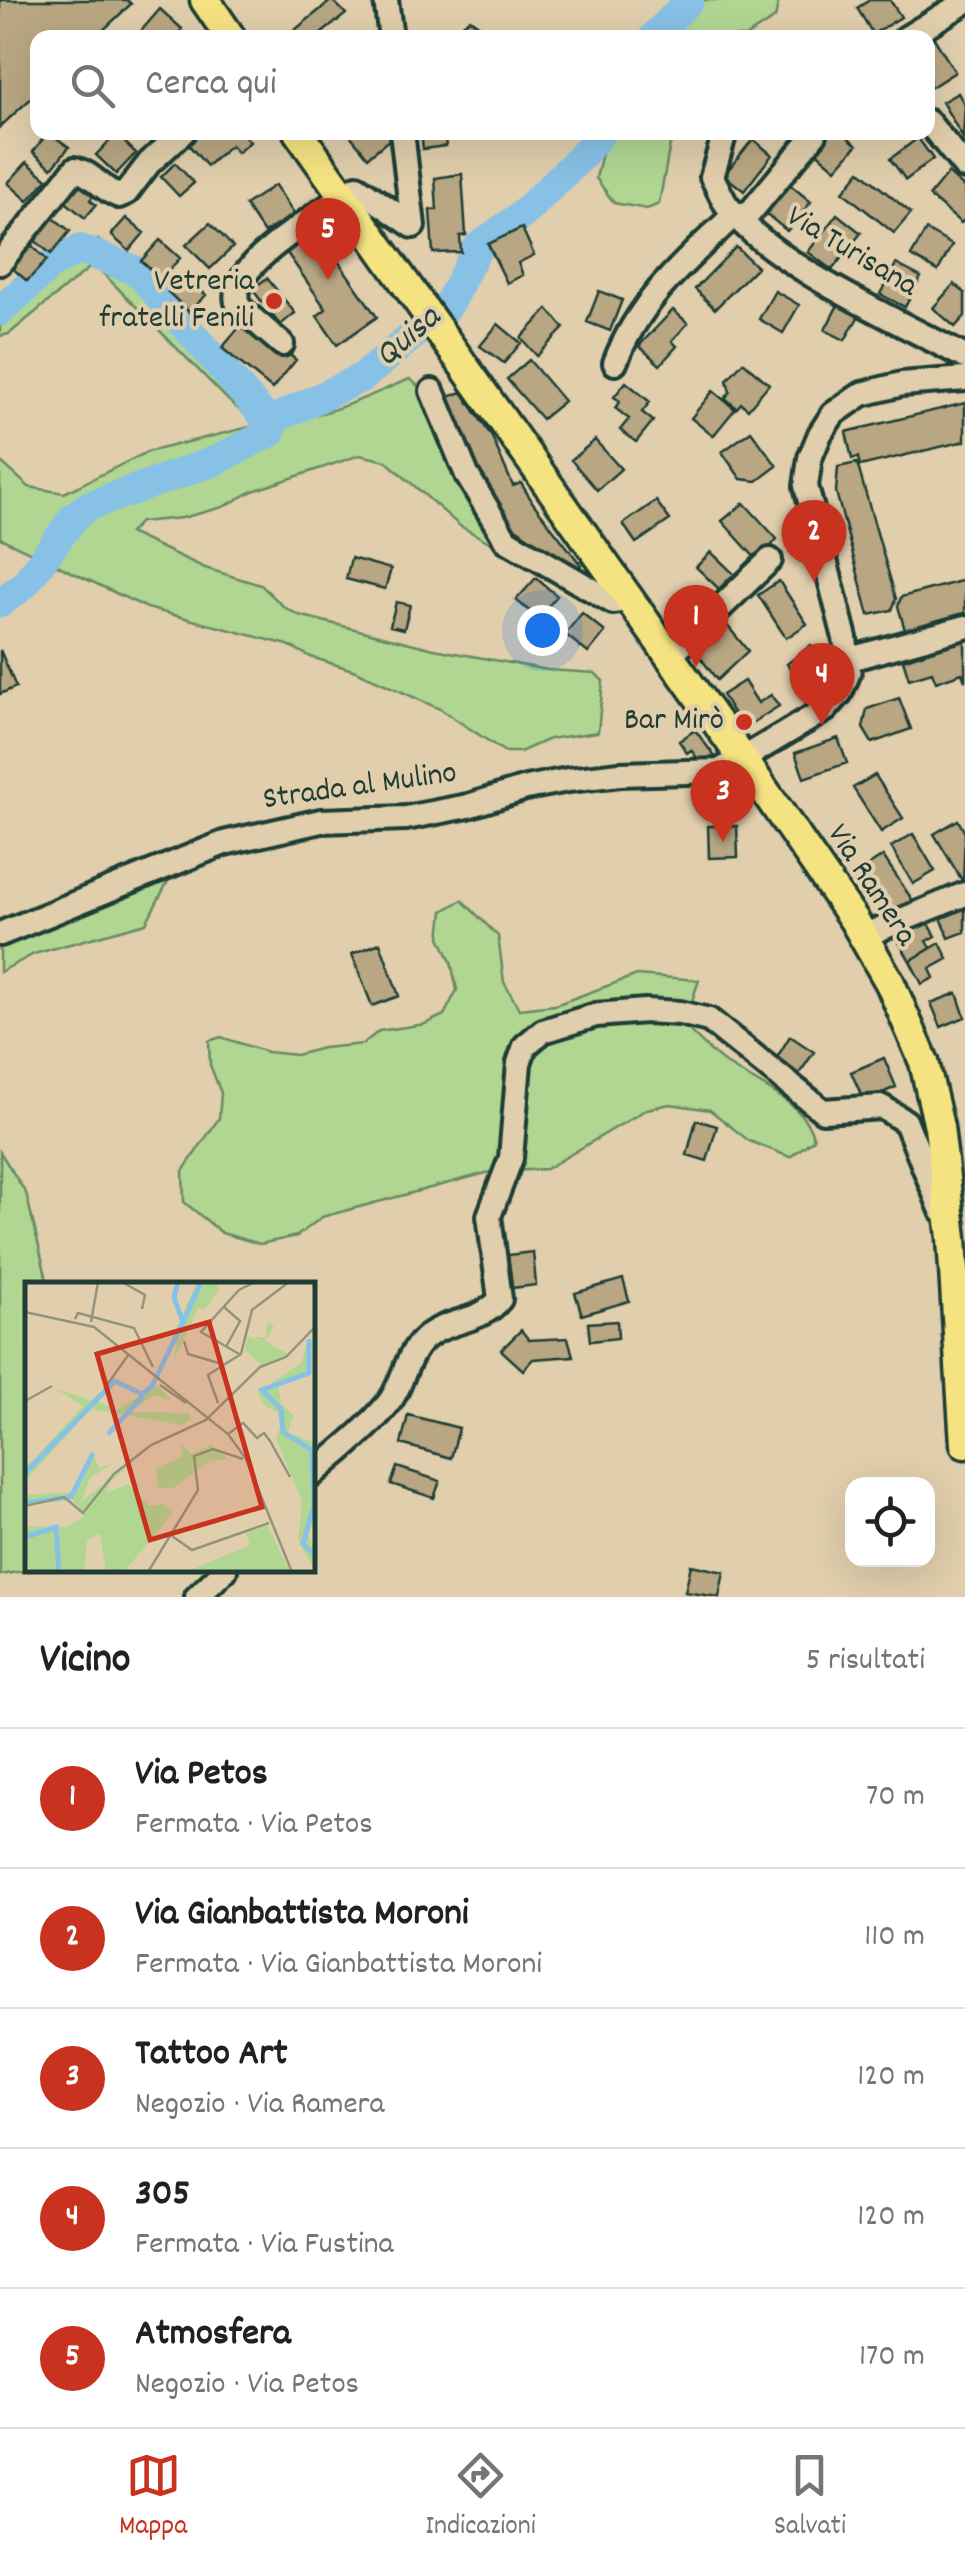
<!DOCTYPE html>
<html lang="it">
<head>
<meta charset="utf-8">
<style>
  :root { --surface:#fff; --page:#f6f6f6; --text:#202124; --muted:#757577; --line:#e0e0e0; --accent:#c8321e }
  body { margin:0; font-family:Dekko,sans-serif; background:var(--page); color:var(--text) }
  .controls { position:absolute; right:30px; bottom:30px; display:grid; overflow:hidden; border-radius:20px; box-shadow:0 10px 40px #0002 }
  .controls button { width:90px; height:90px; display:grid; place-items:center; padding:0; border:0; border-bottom:2px solid var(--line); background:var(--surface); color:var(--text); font:50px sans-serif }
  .you { position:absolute; left:542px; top:630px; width:35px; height:35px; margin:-25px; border:8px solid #fff; border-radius:50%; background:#1a73e8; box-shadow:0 0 0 15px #1a73e833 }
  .badge { display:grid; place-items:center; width:65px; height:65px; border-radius:50%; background:var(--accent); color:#fff; font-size:32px; font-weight:700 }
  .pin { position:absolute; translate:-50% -82px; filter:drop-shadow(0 2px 5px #0008) }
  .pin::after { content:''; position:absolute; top:52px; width:35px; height:30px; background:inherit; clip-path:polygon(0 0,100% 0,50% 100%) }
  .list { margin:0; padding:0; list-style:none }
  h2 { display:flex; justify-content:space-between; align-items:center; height:130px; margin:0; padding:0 40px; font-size:42px }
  h2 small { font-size:32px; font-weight:400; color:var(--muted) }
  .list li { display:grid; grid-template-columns:65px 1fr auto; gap:30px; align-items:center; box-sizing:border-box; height:140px; padding:0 40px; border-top:2px solid var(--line) }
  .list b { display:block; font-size:38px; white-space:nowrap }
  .list p { margin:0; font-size:32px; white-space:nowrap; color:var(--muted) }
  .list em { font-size:32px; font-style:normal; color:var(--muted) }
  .icon { flex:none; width:55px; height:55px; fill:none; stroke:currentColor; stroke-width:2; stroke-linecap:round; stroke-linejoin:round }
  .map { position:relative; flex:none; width:965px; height:1597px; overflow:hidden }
  .search { position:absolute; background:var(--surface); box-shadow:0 10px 40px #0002; left:30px; right:30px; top:30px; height:110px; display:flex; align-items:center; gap:25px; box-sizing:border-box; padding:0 35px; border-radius:20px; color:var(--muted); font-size:38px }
  .sheet { height:830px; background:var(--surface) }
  nav { display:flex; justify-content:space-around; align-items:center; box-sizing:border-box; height:140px; border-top:2px solid var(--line); background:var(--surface); font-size:28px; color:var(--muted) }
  nav a { display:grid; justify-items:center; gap:5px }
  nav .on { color:var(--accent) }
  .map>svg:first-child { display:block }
  .green { fill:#b0d692; stroke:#688a63; stroke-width:2.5 }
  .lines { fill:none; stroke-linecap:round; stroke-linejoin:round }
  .river { stroke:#87c1e6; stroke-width:30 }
  .building { fill:#b9a783; stroke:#1f3d34; stroke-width:2.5 }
  .minor-casing { stroke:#1f3d34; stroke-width:30 }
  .major-casing { stroke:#1f3d34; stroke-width:35 }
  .minor { stroke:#e0ceac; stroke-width:22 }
  .major { stroke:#f5e382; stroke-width:28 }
  .poi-dot { fill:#c8321e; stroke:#e0ceac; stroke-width:4 }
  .labels { text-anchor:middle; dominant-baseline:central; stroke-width:8; stroke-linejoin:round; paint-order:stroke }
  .street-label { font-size:32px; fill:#1f3d34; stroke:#e0ceac }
  .poi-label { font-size:32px; fill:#1f3d34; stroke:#e0ceac; text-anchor:end }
  .water-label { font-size:35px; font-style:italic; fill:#24443d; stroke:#e0ceac }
  .inset-river { fill:none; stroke:#87c1e6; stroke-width:5 }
  .inset-road { fill:none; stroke:#93947c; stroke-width:2.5 }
  .view { fill:#c8321e; fill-opacity:0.15; stroke:#c8321e; stroke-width:5 }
  .inset-edge { fill:none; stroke:#1f3d34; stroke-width:5 }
</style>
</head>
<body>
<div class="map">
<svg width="965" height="1597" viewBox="0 0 965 1597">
  <rect width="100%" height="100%" fill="#e0ceac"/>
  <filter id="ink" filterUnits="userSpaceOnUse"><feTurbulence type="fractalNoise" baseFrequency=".01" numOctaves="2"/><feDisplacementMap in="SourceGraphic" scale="20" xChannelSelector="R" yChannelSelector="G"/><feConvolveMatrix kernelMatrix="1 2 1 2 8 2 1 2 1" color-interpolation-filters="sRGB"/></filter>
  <g filter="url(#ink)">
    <!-- green -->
    <path class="green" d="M676 0H779L775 18 745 37H660Z
      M607 133H686L670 144 659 204 647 209 614 203 596 178Z
      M98 240 150 281 259 410C306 432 365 396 410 379 442 403 441 446 457 480 468 502 481 523 493 544L460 526 386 461 360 455 253 491 223 507 182 518 140 522 129 533 205 568 261 585 284 607 299 615 434 649 548 670 595 673 603 681 598 732 549 739 520 752H505L440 709 356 671 311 657 288 645 147 608 0 538V461L29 487 64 493 147 452 258 425 230 402 94 264 9 334 0 336V295L17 293 70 248Z
      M143 875 167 883 146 923 34 954 0 972V923Z
      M462 900 498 936 504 982 519 1009 555 1005 637 975 699 980 684 1025C697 1038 710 1052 725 1063 755 1084 804 1100 814 1139L790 1157 749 1141 710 1110 670 1104 647 1109 546 1169 490 1172 322 1217 297 1236 260 1244 222 1233 184 1202 183 1171 219 1118 221 1093 210 1065 209 1041 221 1037 267 1052 296 1055 323 1048 363 1044 379 1031 425 1024 444 1015 457 990 451 962 440 937 443 911Z
      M0 1152 26 1193 48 1284H28L29 1570 0 1575Z"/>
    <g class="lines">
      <!-- river -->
      <path class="river" d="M653 38 689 0
        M0 311 53 263 80 249 137 271 268 421
        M268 422 363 377 447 307 478 247 523 214 583 155 601 132
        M0 603 25 584 74 517 88 506 215 461 271 432"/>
    </g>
    <!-- building -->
    <path class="building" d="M0 0H127L131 4 95 38H38V92L0 127Z
      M332 0 346 14 316 38H285Z
      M870 0H890L901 17 873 34 857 8Z
      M160 9 182 29 175 38H135Z
      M470 19 497 38 446 35Z
      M934 38 955 72 930 88 928 42Z
      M958 93 965 105 963 138 942 102Z
      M48 132 69 147 52 168 33 152Z
      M201 132H241L250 142 237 153 231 145 207 166 188 144Z
      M353 132H386L391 138 368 157 350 135Z
      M421 132H444L446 146 423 149Z
      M829 132H842L857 145 836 169 814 150Z
      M116 134 136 153 116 174 96 155Z
      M918 138 933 159 906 180 890 159Z
      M753 139 772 155 744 191 724 175Z
      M27 162 47 179 28 201 8 183Z
      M175 163 194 183 179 196 161 177Z
      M860 171 911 213 894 233 843 192Z
      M948 173 965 188V219L961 223 929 196Z
      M462 174 466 235 460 236 461 252 433 253 430 210H437L435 178Z
      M80 177 97 191 90 200 96 205 85 218 62 199Z
      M788 183 811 202 787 231 764 212Z
      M275 185 294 214 264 233 245 205Z
      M837 214 861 233 832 270 808 252Z
      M51 216 70 231 51 254 33 239Z
      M126 218 144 233 129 251 111 235Z
      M210 223 233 247 210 269 186 245Z
      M522 228 534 255 518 263 523 275 507 283 488 244Z
      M316 229 377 317 337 345 317 316 326 309 285 250Z
      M926 230 952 245 938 271 911 256Z
      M160 240 180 258 161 279 141 261Z
      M31 245 47 260 27 281 11 267Z
      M736 247 757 267 715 309 695 289Z
      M896 264 921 277 905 307 880 294Z
      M185 275 206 295 189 312 168 292Z
      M267 278 295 313 280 325 252 289Z
      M954 284 965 293V316L955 327 933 308Z
      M599 291 622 300 610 331 587 322Z
      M775 291 799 305 783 333 759 319Z
      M840 301 861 312 845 340 825 330Z
      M548 309 564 328 537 356 521 338Z
      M673 310 688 323 672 341 677 346 660 365 639 346Z
      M246 319 296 360 272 389 222 348Z
      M498 324 521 343 504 363 480 346Z
      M529 360 564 401 542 419 507 379Z
      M743 362 769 384 748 409 741 403 737 408 725 398 730 392 727 380Z
      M626 382 650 402 642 412 653 421 636 442 620 430 629 419 615 408 620 401 614 397Z
      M713 391 735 409 713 436 691 418Z
      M462 392 492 437 513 486 521 483 533 503 581 565 576 571 506 521 482 482 446 398Z
      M965 403V441L860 466 858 457 852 459 846 432Z
      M751 431 777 466 757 481 741 479 722 452Z
      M595 440 621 469 597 490 571 460Z
      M857 463 896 599 892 610 869 615 836 492 838 467Z
      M656 501 670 520 636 543 623 524Z
      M744 503 777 539 758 561 722 521Z
      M711 552 734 574 719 589 696 567Z
      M351 558 391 569 385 589 346 579Z
      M536 578 557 596 538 618 516 600Z
      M965 580V613L905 630 898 606 901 597Z
      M779 581 807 624 786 638 758 595Z
      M396 602 410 605 404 629 390 626Z
      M582 613 605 632 588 653 565 634Z
      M726 624 748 651 717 680 695 650Z
      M965 639V681L962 673 936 682 932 672 909 679 903 660Z
      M811 645 816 653 821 650 829 662 825 666 830 670 804 691 787 664Z
      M0 650 16 687 0 694Z
      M744 681 758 703 771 695 779 706 743 729 722 695Z
      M899 698 911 729 872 743 863 728 867 709Z
      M695 730 716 758 704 767 691 750 687 753 679 741Z
      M838 738 847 763 804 778 795 753Z
      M875 775 903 818 881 832 853 788Z
      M958 820 965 833 963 882 934 834Z
      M708 826H737L738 857 709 858Z
      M913 834 935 871 913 884 891 847Z
      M883 856 913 901 887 918 857 873Z
      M965 905V932L949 938 940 915Z
      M926 919 936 936 927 941 931 948 910 961 896 937Z
      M380 943 399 996 372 1006 352 954Z
      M940 943 948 959 930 969 934 978 922 984 910 961Z
      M957 993 965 1017 941 1027 931 1003Z
      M790 1036 814 1052 799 1074 776 1059Z
      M884 1058 896 1087 864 1101 851 1072Z
      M696 1120 717 1126 707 1161 687 1155Z
      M533 1252 536 1285 512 1288 508 1255Z
      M623 1279 629 1301 582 1315 575 1293Z
      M617 1321 618 1338 590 1341 588 1323Z
      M521 1330 529 1340 568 1338 573 1356 533 1359 523 1370 501 1350Z
      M408 1415 459 1428 451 1458 401 1444Z
      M397 1467 440 1481 434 1498 391 1484Z
      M691 1565 724 1572 719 1597 685 1592Z"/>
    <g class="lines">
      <!-- minor casing -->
      <g class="minor-casing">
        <path id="minor" d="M386 0 391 38
          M906 38 965 2
          M928 122 965 167
          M402 132 413 226
          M725 132 712 177C717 186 721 196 726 204 770 265 897 320 965 357
          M357 187 413 226
          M743 221 815 134
          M0 263 75 169C92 173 102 190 119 196L126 193 149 163 183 132
          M282 344 239 307C219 270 318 217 343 196
          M615 363C639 299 688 259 736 213
          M432 391 467 475 506 540 613 602 627 600
          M668 658 770 560
          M850 659 965 627
          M0 934 224 843 321 821 406 818 468 806 526 788 568 780 620 774 719 771 754 752 826 709 840 693 849 672 845 638 806 486 810 458 820 434 833 414 862 394 902 384 965 379
          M863 936 965 894
          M312 1475C337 1453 366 1431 387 1405 402 1388 404 1361 420 1343 442 1318 480 1325 500 1299L489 1216 511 1158 519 1063 525 1046 543 1031 596 1015 645 1011 680 1013 709 1020 823 1111 882 1107 906 1122 942 1211
          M197 1597 225 1570"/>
      </g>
      <!-- major casing -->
      <g class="major-casing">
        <path id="major" d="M205 0 231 38
          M298 132 742 758 854 920 890 983 924 1062 939 1127 952 1238 965 1444"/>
      </g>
      <!-- minor -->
      <use href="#minor" class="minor"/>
      <!-- major -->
      <use href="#major" class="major"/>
    </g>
  </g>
  <!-- markers -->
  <g class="poi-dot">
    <circle cx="274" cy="301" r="10"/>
    <circle cx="744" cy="722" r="10"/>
  </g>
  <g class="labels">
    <!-- street labels -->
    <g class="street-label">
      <text transform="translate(851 253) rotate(31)">Via Turisana</text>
      <text transform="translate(360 788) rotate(-8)">Strada al Mulino</text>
      <text transform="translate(870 886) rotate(57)">Via Ramera</text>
    </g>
    <!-- poi labels -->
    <g class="poi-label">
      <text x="254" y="283">Vetreria<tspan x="254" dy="37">fratelli Fenili</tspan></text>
      <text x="724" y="722">Bar Mirò</text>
    </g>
    <!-- water labels -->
    <g class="water-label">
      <text transform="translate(409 338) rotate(-41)">Quisa</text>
    </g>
  </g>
  <!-- overview -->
  <g transform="translate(25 1282)">
    <rect width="290" height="290" fill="#e0ceac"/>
    <path d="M172 0H190L194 8 180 27 173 26 150 76 151 47ZM243 40 249 45 240 59 263 72 236 83 220 68 223 54 237 61 228 54 240 56ZM283 57V94L253 102 256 122 268 133 263 151 288 160 290 234 283 253 290 269V288L273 259 277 218 251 157 259 133 240 124 233 111 277 80ZM92 97 117 112 132 103 147 119 129 113 105 130 164 131 166 137 156 143 66 127 0 199 4 182 58 124 31 107 66 118ZM92 100 115 113 92 128 73 120ZM156 161 166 172 186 163 204 177 186 178 148 206H133L131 186 157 175ZM67 169 74 186 87 182 65 196 57 219 121 169 84 201 82 211 103 202 124 224 139 222 148 230 99 290H81L75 251 62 259 59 290H8L0 280V244L42 245 59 234 47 216 0 223 2 213 47 210ZM242 243 265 290H161L225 263 221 251Z" fill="#b0d692" fill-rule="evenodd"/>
    <path class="inset-river" d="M153 0 149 15 157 38M158 40 176 0M256 127 237 108 284 91V57M256 127 258 150 287 168 289 223 278 262 290 273M83 152 118 114M0 191 90 99 117 112 127 104 158 40M0 221 46 215 68 171M0 255 31 245 34 290"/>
    <path class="inset-road" d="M97 0 120 13 117 27M199 25 215 39 201 65M0 30 69 45 203 152 221 177 267 290M50 37 53 31 109 46 128 85M66 40 73 0M159 59 163 72 197 82M216 72 227 28 264 0M216 73 176 50 214 8 230 0M235 85 261 75 289 46M290 86V117M135 103 161 121M79 107 104 72M0 119 27 104M193 121 183 93 216 72M203 152 218 141 233 157M232 156 239 151 245 159 265 195M0 224 39 215 58 231 89 192 126 163 181 138 235 85M147 254 167 268 244 241M123 290 173 208 169 174 188 167 218 177"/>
    <path class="view" d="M184 40 237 225 125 258 72 72Z"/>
    <rect width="290" height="290" class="inset-edge"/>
  </g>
</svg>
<div class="controls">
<button><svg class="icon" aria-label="locate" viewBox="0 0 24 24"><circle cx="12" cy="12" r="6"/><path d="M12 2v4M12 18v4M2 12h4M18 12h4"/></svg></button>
</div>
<div class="you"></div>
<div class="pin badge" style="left:696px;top:667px">1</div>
<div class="pin badge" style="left:814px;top:582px">2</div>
<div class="pin badge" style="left:723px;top:842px">3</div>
<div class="pin badge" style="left:822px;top:725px">4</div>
<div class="pin badge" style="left:328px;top:280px">5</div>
<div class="search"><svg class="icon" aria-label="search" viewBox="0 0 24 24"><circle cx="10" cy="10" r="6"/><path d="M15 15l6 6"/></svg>Cerca qui</div>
</div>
<section class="sheet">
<h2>Vicino<small>5 risultati</small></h2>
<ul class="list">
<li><span class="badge">1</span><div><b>Via Petos</b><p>Fermata · Via Petos</p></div><em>70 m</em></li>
<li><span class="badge">2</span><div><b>Via Gianbattista Moroni</b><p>Fermata · Via Gianbattista Moroni</p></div><em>110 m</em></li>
<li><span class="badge">3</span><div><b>Tattoo Art</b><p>Negozio · Via Ramera</p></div><em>120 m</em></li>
<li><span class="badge">4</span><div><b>305</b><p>Fermata · Via Fustina</p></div><em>120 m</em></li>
<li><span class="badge">5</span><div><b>Atmosfera</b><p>Negozio · Via Petos</p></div><em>170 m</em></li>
</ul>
</section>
<nav>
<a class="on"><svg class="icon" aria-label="map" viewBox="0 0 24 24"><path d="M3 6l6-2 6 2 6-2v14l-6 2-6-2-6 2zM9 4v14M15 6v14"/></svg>Mappa</a>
<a><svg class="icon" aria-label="directions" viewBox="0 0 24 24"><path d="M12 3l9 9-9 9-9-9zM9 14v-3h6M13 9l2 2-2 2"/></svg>Indicazioni</a>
<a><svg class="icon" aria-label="saved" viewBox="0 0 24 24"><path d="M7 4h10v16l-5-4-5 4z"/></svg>Salvati</a>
</nav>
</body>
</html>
